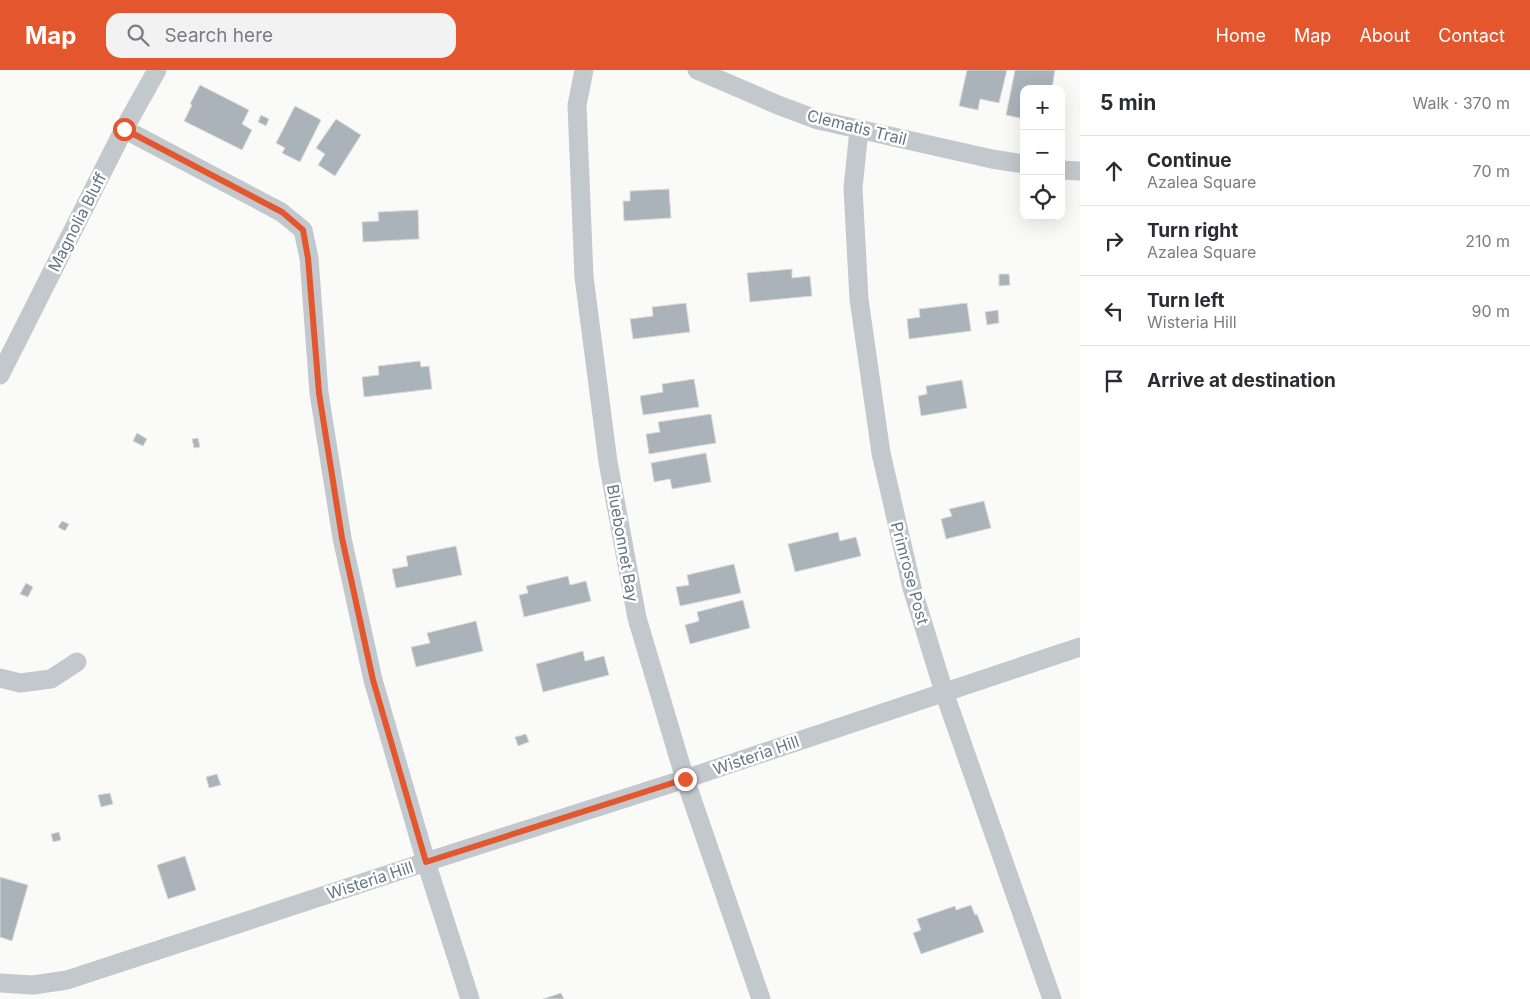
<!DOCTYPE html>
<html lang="en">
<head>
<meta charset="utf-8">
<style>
  :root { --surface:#fff; --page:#f2f2f3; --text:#2b2b33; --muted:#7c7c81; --line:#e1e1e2; --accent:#e4572e }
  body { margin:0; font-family:Inter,sans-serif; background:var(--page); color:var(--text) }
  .controls { position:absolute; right:15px; top:15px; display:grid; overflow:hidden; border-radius:10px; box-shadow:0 5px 20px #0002 }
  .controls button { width:45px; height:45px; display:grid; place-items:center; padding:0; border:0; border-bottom:1px solid var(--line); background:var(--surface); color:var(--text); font:25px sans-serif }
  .stop { position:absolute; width:15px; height:15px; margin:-11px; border:4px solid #e4572e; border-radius:50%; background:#fff }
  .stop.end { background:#e4572e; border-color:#fff; box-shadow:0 1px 5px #0008 }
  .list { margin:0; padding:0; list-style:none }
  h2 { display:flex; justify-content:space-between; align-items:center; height:65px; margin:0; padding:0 20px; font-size:21px }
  h2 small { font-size:16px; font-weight:400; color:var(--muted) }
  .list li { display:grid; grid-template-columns:32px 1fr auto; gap:15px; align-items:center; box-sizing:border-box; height:70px; padding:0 20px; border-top:1px solid var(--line) }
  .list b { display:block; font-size:19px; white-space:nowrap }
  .list p { margin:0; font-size:16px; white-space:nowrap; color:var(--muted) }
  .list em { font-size:16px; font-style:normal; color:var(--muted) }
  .icon { flex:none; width:28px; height:28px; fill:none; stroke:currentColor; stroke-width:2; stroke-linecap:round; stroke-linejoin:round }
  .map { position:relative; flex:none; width:1080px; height:929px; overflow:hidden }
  header { display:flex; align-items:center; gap:30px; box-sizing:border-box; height:70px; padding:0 25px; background:var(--accent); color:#fff }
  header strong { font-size:24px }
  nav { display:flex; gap:28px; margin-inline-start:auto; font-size:18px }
  .search { width:350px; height:45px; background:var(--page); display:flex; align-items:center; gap:12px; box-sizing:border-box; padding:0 18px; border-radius:15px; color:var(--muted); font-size:19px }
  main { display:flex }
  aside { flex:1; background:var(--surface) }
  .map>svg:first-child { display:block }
  .building { fill:#aab3b9; stroke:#dcdcda }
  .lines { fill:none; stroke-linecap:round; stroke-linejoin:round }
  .minor { stroke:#c3c8cc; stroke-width:19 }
  .route { stroke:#e4572e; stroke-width:6 }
  .labels { text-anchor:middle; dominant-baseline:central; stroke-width:5; stroke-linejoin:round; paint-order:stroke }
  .street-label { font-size:16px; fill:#657683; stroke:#fff }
</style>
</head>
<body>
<header>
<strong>Map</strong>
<div class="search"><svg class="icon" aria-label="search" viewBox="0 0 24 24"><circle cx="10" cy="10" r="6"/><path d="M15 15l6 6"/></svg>Search here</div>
<nav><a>Home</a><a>Map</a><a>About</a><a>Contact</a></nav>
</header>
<main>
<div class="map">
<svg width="1080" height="929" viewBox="0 0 1080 929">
  <rect width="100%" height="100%" fill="#fafaf8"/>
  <!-- building -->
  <path class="building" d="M967 0H1007L999 33 980 29 978 40 959 36Z
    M1015 0H1055L1052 19H1024V49L1006 45Z
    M200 15 249 40 242 54 252 60 242 80 184 51 192 35 190 34Z
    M295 36 321 50 300 92 282 83 285 78 276 73Z
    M261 45 269 49 266 56 258 52Z
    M336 49 361 65 335 106 318 95 325 84 316 78Z
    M669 119 671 148 624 151 623 131H630V121Z
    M418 140 419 169 363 172 362 152 379 151 378 142Z
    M792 199V208L810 206 812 226 750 232 747 203Z
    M999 204H1009L1010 215 999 216Z
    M686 233 690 262 633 269 630 249 653 246 652 237Z
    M967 233 971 261 909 269 907 249 920 247 919 239Z
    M998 240 999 253 987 255 985 242Z
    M420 291 421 297 429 296 432 319 364 327 362 307 379 305 378 296Z
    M694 309 699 337 643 345 640 326 663 322 662 314Z
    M962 310 967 338 921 346 918 326 927 324 926 316Z
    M711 344 716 373 649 384 646 364 660 362 658 352Z
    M137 363 147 369 143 376 133 371Z
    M198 368 200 377 194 378 192 369Z
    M706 383 711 412 672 419 670 409 654 412 651 393Z
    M984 431 991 458 946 469 941 449 952 446 949 439Z
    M62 451 69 454 65 461 58 457Z
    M838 462 840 471 856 467 861 486 795 502 788 474Z
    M456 476 462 505 396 518 392 499 408 496 406 486Z
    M734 494 741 523 680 536 676 517 689 515 687 505Z
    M568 506 570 515 586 511 591 531 524 547 519 525 528 523 526 516Z
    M26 513 33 517 28 527 20 524Z
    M743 530 750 558 690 574 685 555 699 551 697 542Z
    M476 551 483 581 416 597 411 577 430 573 427 563Z
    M583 581 585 591 604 586 609 605 543 622 536 594Z
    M526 664 529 672 518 676 515 667Z
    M217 704 221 715 209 718 206 707Z
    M110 723 113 734 101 737 98 725Z
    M59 762 61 770 53 772 51 764Z
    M185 786 196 820 168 829 157 795Z
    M0 807 28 815 12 871 0 867Z
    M971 835 975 845 977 844 984 862 921 884 913 863 921 860 917 849 955 836 956 840Z
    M561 923 564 929H543Z"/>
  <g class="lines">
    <!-- minor -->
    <path class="minor" d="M584 0 577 35 584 207 608 392 637 548 685 709 761 929
      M697 0 778 35 818 50 992 89 1024 94
      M124 59 281 142 303 160 309 188 319 323 342 468 373 610 426 792 470 929
      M859 60 853 118 859 229 881 383 912 518 944 622 1052 929
      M1061 100 1080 101
      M0 305 124 59 157 0
      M0 608 20 613 51 609 77 592
      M0 913 33 915 67 910 426 792 685 709 1080 577"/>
  </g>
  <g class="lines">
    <!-- route -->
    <path class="route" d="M124 59 282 142 303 160 308 188 319 323 342 468 373 610 426 792 685 709"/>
  </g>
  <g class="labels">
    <!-- street labels -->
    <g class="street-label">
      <text transform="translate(857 57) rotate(14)">Clematis Trail</text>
      <text transform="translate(77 152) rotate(-63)">Magnolia Bluff</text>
      <text transform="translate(623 473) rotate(80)">Bluebonnet Bay</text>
      <text transform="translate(910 503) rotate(75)">Primrose Post</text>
      <text transform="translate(756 685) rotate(-19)">Wisteria Hill</text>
      <text transform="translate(370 810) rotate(-18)">Wisteria Hill</text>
    </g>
  </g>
</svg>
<div class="controls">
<button>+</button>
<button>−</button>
<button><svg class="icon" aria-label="locate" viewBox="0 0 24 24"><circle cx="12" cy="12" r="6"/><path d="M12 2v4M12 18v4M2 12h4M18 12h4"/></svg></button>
</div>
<div class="stop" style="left:124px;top:59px"></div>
<div class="stop end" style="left:685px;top:709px"></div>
</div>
<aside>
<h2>5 min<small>Walk · 370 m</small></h2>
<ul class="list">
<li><svg class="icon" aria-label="ahead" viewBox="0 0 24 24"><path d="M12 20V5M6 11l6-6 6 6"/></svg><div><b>Continue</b><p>Azalea Square</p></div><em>70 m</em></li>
<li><svg class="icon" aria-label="right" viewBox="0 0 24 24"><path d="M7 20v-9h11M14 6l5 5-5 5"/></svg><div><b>Turn right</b><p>Azalea Square</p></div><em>210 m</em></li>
<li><svg class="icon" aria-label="left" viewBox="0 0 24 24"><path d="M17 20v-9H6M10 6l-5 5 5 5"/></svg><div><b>Turn left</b><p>Wisteria Hill</p></div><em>90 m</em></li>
<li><svg class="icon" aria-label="arrive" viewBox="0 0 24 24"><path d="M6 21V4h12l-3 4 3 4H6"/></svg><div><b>Arrive at destination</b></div></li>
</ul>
</aside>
</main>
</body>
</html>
